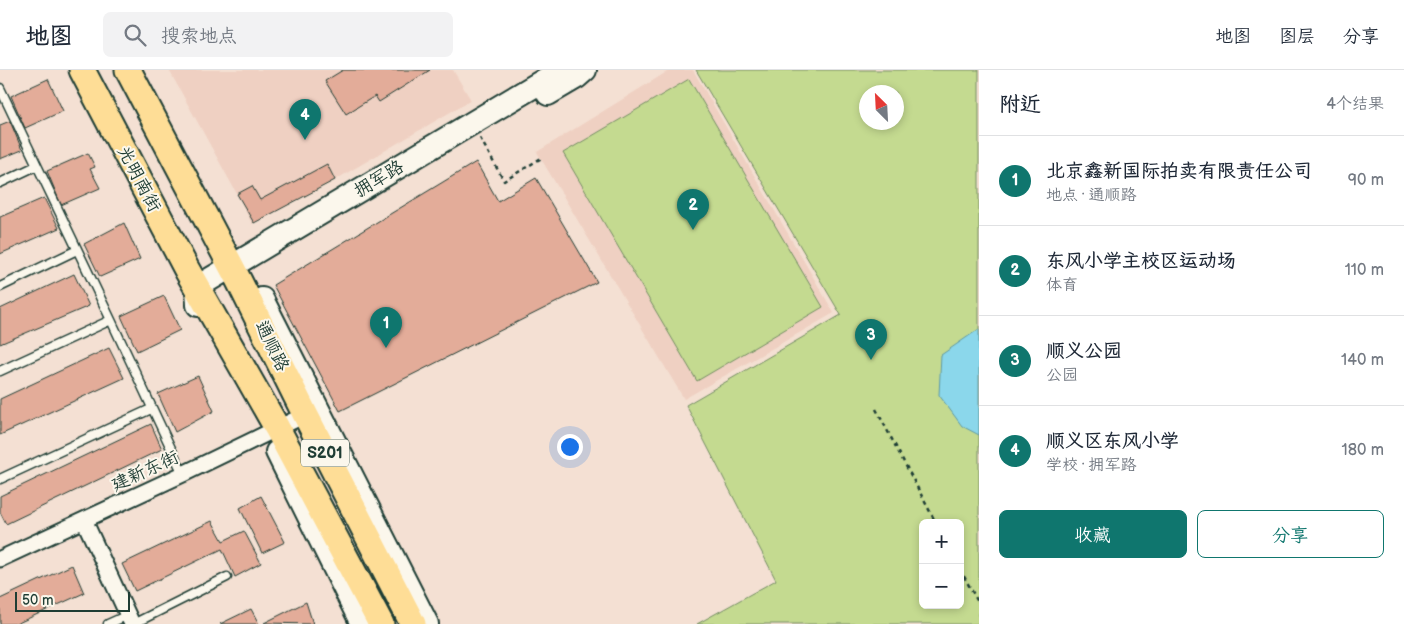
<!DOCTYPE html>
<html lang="zh">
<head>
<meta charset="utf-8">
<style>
  :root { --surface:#fff; --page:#f2f2f3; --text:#1f2937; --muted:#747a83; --line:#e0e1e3; --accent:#0f766e }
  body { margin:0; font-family:"Balsamiq Sans","LXGW WenKai TC",sans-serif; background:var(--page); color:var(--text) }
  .controls { position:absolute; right:15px; bottom:15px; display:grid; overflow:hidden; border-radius:8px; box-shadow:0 2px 8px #0003 }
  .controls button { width:45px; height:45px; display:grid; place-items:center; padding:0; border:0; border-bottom:1px solid var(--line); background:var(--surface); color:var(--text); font:25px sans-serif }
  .compass { position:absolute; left:859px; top:15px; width:45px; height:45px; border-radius:50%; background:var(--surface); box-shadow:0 2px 8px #0003; rotate:336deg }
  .scale { position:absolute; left:15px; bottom:12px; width:115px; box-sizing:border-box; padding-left:5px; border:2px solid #1f3d34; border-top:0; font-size:14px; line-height:18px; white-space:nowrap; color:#1f3d34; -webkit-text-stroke:4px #fbf7ec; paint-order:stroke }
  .you { position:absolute; left:569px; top:376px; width:18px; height:18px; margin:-12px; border:4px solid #fff; border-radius:50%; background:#1a73e8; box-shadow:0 0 0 8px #1a73e833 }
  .badge { display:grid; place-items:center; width:32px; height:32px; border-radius:50%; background:var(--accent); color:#fff; font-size:16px; font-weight:700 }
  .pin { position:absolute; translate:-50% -41px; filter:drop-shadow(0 1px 2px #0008) }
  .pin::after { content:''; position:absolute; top:26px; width:18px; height:15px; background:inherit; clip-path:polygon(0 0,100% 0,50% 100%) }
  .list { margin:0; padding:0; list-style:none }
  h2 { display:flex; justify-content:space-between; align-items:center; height:65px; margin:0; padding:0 20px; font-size:21px }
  h2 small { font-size:16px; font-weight:400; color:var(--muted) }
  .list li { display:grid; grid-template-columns:32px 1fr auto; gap:15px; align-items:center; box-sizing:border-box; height:90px; padding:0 20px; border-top:1px solid var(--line) }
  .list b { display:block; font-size:19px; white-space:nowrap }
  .list p { margin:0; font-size:16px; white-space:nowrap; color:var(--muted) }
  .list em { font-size:16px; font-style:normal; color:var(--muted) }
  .actions { display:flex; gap:10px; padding:15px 20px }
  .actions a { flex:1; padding:11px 0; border:1px solid var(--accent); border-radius:8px; text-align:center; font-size:18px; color:var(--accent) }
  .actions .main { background:var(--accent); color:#fff }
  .icon { flex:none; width:28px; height:28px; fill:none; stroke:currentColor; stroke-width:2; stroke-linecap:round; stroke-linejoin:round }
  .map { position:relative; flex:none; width:979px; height:554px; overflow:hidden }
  header { display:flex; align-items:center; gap:30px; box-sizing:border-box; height:70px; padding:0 25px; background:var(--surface); border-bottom:1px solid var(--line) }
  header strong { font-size:24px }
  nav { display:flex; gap:28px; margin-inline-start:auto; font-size:18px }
  .search { width:350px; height:45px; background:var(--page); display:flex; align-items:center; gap:12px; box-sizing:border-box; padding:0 18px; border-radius:8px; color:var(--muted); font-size:19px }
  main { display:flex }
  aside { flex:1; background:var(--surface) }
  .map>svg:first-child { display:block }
  .built { fill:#efd0c2 }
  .green { fill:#c4da90; stroke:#728c62; fill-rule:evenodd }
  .water { fill:#8bd7eb; stroke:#6099a2 }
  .building { fill:#e3ac99; stroke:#1f3d34 }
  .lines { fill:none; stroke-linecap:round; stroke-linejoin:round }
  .lane-casing { stroke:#1f3d34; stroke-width:11 }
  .street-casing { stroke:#1f3d34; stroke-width:19 }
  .secondary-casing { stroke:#1f3d34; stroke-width:26 }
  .primary-casing { stroke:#1f3d34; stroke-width:29 }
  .path { stroke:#1f3d34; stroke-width:2.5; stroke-dasharray:4 4; stroke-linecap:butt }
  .lane { stroke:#fbf7ec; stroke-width:8 }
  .street { stroke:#fbf7ec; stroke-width:15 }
  .secondary { stroke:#fbf7ec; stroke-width:22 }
  .primary { stroke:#fedd96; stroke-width:25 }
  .labels { text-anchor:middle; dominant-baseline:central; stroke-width:4; stroke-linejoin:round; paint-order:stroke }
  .shield { fill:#fbf7ec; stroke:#61756b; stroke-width:1 }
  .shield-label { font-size:16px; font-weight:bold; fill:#1f3d34 }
  .street-label { font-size:18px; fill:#1f3d34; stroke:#fbf7ec }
</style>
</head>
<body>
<header>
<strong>地图</strong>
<div class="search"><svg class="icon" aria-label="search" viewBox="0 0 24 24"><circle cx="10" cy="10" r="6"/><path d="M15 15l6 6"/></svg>搜索地点</div>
<nav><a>地图</a><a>图层</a><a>分享</a></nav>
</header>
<main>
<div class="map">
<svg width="979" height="554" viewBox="0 0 979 554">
  <rect width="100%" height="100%" fill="#f4e0d3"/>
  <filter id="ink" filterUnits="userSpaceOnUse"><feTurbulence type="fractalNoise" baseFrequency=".02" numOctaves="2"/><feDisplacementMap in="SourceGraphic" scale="10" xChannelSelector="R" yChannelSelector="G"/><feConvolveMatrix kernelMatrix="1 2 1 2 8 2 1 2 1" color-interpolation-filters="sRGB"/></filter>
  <g filter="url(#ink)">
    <!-- built -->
    <path class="built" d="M169 0H453L471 30 335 110 252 154 237 124Z
      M670 0H693L834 243 684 329 537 82Z"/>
    <!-- green -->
    <path class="green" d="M696 0H979V554H697L776 510 686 335 841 245ZM866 22H896V52H866ZM923 453H960V535H923Z
      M689 9 823 237 697 311 563 83Z"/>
    <!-- water -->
    <path class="water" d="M979 259V365L962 356 939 325 941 285Z"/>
    <!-- building -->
    <path class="building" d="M343 0H430L379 32 375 26 346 44 325 11Z
      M48 9 63 41 25 58 11 26Z
      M10 51 22 80 0 89V55Z
      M88 83 95 97 90 99 100 118 61 135 47 101Z
      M476 92 498 131 536 108 597 212 340 341 273 215Z
      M327 94 335 110 254 153 237 124 252 116 260 130Z
      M44 128 59 158 0 184V147Z
      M124 153 140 189 100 207 84 174Z
      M74 204 89 236 0 274V239Z
      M164 226 180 260 137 281 121 246Z
      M109 278 124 308 0 365V329Z
      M198 306 214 341 175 362 158 324Z
      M151 354 162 379 6 454 0 442V426Z
      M261 426 285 472 262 483 240 438Z
      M212 451 223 471 244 461 261 493 235 507 222 479 135 521 122 494Z
      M72 495 84 523 16 554H0V529Z
      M306 532 313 554 264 553Z
      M251 539 259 554H220Z"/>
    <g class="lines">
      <!-- lane casing -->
      <g class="lane-casing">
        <path id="lane" d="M0 18 111 250 183 404
          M0 113 36 96
          M0 217 77 180
          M0 301 111 250
          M0 409 151 339
          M108 554 128 545
          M133 554 227 507"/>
      </g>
      <!-- street casing -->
      <g class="street-casing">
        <path id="street" d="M84 450 132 554
          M0 489 183 404 313 341"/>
      </g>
      <!-- secondary casing -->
      <g class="secondary-casing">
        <path id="secondary" d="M548 24 577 7 585 0
          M262 229 427 554
          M198 235 197 217 561 0
          M277 382 362 554"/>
      </g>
      <!-- primary casing -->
      <g class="primary-casing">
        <path id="primary" d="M82 0 187 200 277 358 381 554
          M128 0 239 211 305 344 413 554"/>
      </g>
      <!-- path -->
      <path class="path" d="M480 68 504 111 543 87
        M876 339 936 453
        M960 499 979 534"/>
      <!-- lane -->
      <use href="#lane" class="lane"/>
      <!-- street -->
      <use href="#street" class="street"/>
      <!-- secondary -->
      <use href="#secondary" class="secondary"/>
      <!-- primary -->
      <use href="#primary" class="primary"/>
    </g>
  </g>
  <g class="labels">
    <!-- shield labels -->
    <rect class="shield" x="301" y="369.5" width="48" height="27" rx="4"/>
    <g class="shield-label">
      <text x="325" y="383">S201</text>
    </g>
    <!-- street labels -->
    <g class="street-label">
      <text transform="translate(139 109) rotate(62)">光明南街</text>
      <text transform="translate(379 109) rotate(-31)">拥军路</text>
      <text transform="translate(272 276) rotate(64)">通顺路</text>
      <text transform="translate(145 401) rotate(-25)">建新东街</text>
    </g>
  </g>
</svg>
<div class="controls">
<button>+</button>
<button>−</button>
</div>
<svg class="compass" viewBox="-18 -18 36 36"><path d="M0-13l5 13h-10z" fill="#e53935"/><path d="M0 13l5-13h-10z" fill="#747a83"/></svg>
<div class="scale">50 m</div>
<div class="you"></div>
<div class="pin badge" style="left:386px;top:278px">1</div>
<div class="pin badge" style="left:693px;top:160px">2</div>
<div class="pin badge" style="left:871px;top:290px">3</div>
<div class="pin badge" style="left:305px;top:70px">4</div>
</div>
<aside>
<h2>附近<small>4个结果</small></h2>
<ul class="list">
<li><span class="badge">1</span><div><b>北京鑫新国际拍卖有限责任公司</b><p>地点 · 通顺路</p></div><em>90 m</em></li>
<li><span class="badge">2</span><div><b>东风小学主校区运动场</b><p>体育</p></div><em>110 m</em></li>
<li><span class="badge">3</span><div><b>顺义公园</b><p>公园</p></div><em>140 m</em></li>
<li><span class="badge">4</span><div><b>顺义区东风小学</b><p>学校 · 拥军路</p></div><em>180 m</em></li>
</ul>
<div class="actions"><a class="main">收藏</a><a>分享</a></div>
</aside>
</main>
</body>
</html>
